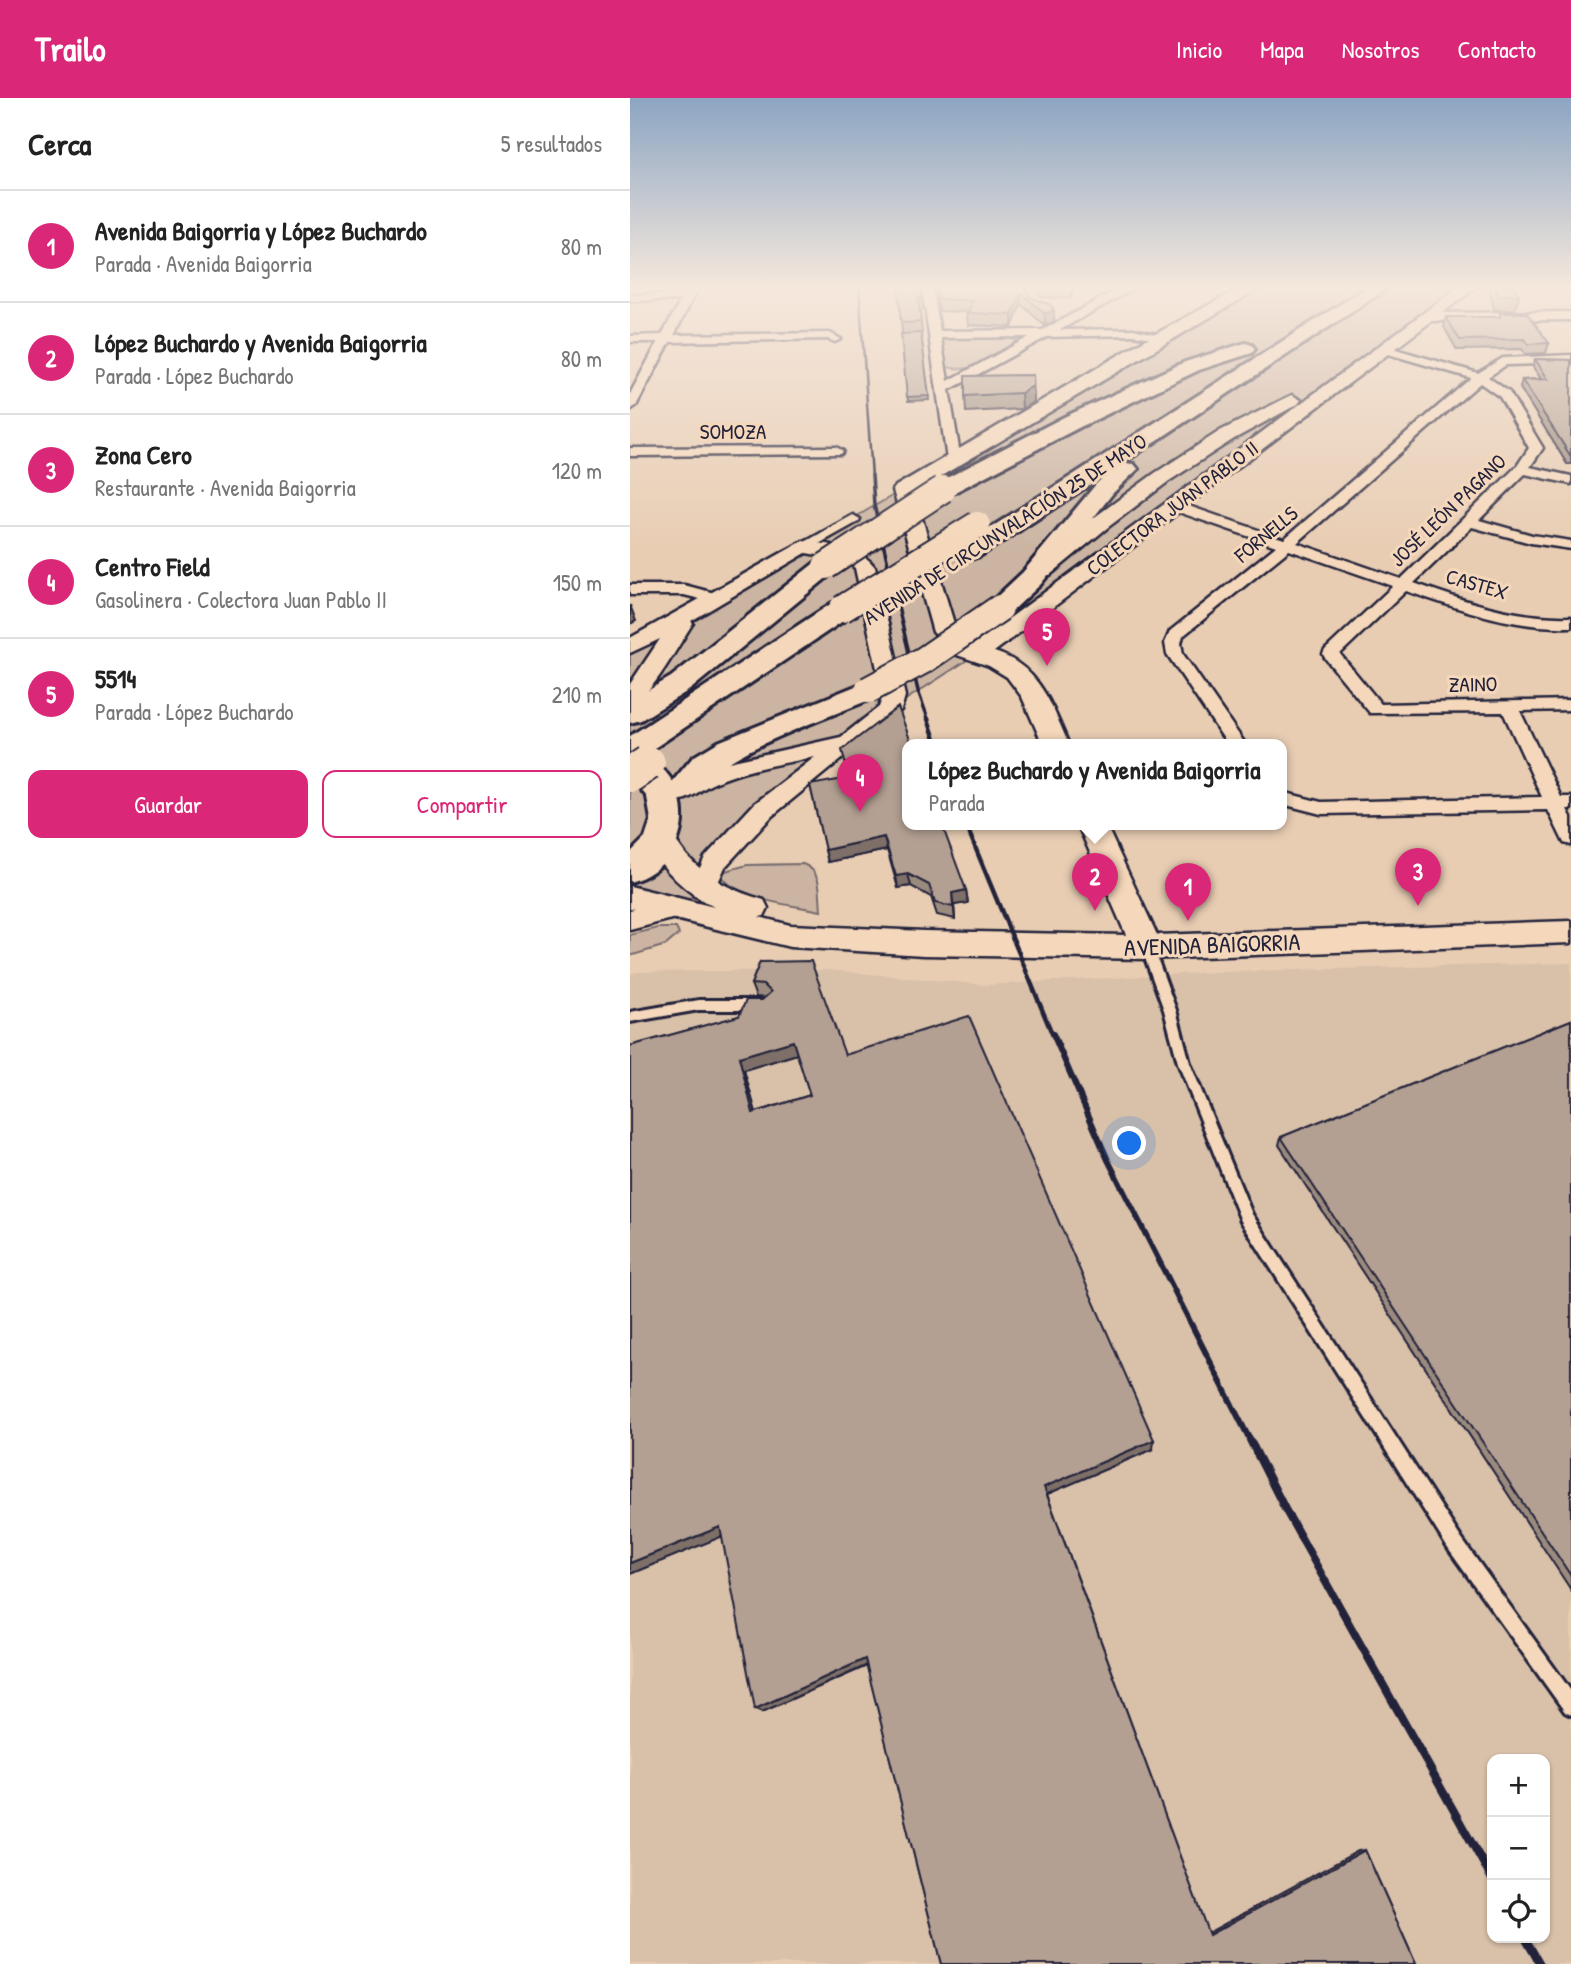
<!DOCTYPE html>
<html lang="es">
<head>
<meta charset="utf-8">
<style>
  :root { --surface:#fff; --page:#f6f6f6; --text:#222; --muted:#767676; --line:#e0e0e0; --accent:#db2777 }
  body { margin:0; font-family:"Patrick Hand",sans-serif; background:var(--page); color:var(--text) }
  .controls { position:absolute; right:21px; bottom:21px; display:grid; overflow:hidden; border-radius:14px; box-shadow:0 2px 5px #0004 }
  .controls button { width:63px; height:63px; display:grid; place-items:center; padding:0; border:0; border-bottom:2px solid var(--line); background:var(--surface); color:var(--text); font:35px sans-serif }
  .you { position:absolute; left:500px; top:1046px; width:24px; height:24px; margin:-18px; border:5px solid #fff; border-radius:50%; background:#1a73e8; box-shadow:0 0 0 10px #1a73e833 }
  .badge { display:grid; place-items:center; width:46px; height:46px; border-radius:50%; background:var(--accent); color:#fff; font-size:23px; font-weight:700 }
  .pin { position:absolute; translate:-50% -58px; filter:drop-shadow(0 2px 4px #0008) }
  .pin::after { content:''; position:absolute; top:37px; width:24px; height:21px; background:inherit; clip-path:polygon(0 0,100% 0,50% 100%) }
  .popup { position:absolute; left:272px; top:641px; width:385px; height:91px; box-sizing:border-box; display:grid; place-content:center; border-radius:14px; background:var(--surface); filter:drop-shadow(0 2px 5px #0005); font-size:23px; white-space:nowrap; color:var(--muted) }
  .popup b { font-size:26px; color:var(--text) }
  .popup::after { content:''; position:absolute; left:50%; top:100%; margin-left:-14px; border:14px solid transparent; border-top-color:var(--surface) }
  .list { margin:0; padding:0; list-style:none }
  h2 { display:flex; justify-content:space-between; align-items:center; height:91px; margin:0; padding:0 28px; font-size:30px }
  h2 small { font-size:23px; font-weight:400; color:var(--muted) }
  .list li { display:grid; grid-template-columns:46px 1fr auto; gap:21px; align-items:center; box-sizing:border-box; height:112px; padding:0 28px; border-top:2px solid var(--line) }
  .list b { display:block; font-size:26px; white-space:nowrap }
  .list p { margin:0; font-size:23px; white-space:nowrap; color:var(--muted) }
  .list em { font-size:23px; font-style:normal; color:var(--muted) }
  .actions { display:flex; gap:14px; padding:21px 28px }
  .actions a { flex:1; padding:16px 0; border:2px solid var(--accent); border-radius:14px; text-align:center; font-size:24px; color:var(--accent) }
  .actions .main { background:var(--accent); color:#fff }
  .icon { flex:none; width:38px; height:38px; fill:none; stroke:currentColor; stroke-width:2; stroke-linecap:round; stroke-linejoin:round }
  .map { position:relative; flex:none; width:941px; height:1866px; overflow:hidden }
  header { display:flex; align-items:center; gap:42px; box-sizing:border-box; height:98px; padding:0 35px; background:var(--accent); color:#fff }
  header strong { font-size:33px }
  nav { display:flex; gap:38px; margin-inline-start:auto; font-size:24px }
  main { display:flex }
  aside { flex:1; background:var(--surface) }
  .map>svg:first-child { display:block }
  .built { fill:#d8c0a9; fill-rule:evenodd }
  .green { fill:#cbb4a2; stroke:#766b6e; stroke-width:2 }
  .lines { fill:none; stroke-linecap:round; stroke-linejoin:round }
  .service-casing { stroke:#22223b; stroke-width:6 }
  .minor-casing { stroke:#22223b; stroke-width:5 }
  .tertiary-casing { stroke:#22223b; stroke-width:5 }
  .secondary-casing { stroke:#22223b; stroke-width:5 }
  .trunk-casing { stroke:#22223b; stroke-width:6 }
  .motorway-casing { stroke:#22223b; stroke-width:6 }
  .service { fill:#f5d8bb; fill-rule:evenodd }
  .minor { fill:#f5d8bb; fill-rule:evenodd }
  .tertiary { fill:#f5d8bb; fill-rule:evenodd }
  .secondary { fill:#f5d8bb; fill-rule:evenodd }
  .trunk { fill:#f5d8bb; fill-rule:evenodd }
  .motorway { fill:#f5d8bb; fill-rule:evenodd }
  .rail-far4 { stroke:#22223b; stroke-width:2.5 }
  .rail-far3 { stroke:#22223b; stroke-width:3.5 }
  .rail-far2 { stroke:#22223b; stroke-width:4.5 }
  .rail-far1 { stroke:#22223b; stroke-width:6 }
  .rail { stroke:#22223b; stroke-width:8 }
  .motorway-bridge-far1-casing { stroke:#22223b; stroke-width:30; stroke-linecap:butt }
  .motorway-bridge-casing { stroke:#22223b; stroke-width:38; stroke-linecap:butt }
  .motorway-bridge-far1 { stroke:#f5d8bb; stroke-width:26 }
  .motorway-bridge { stroke:#f5d8bb; stroke-width:34 }
  .wall { fill:#9b8a7e; stroke:#22223b; stroke-width:2; fill-rule:evenodd }
  .shaded-wall { fill:#7e7067; stroke:#22223b; stroke-width:2 }
  .building { fill:#b4a093; stroke:#22223b; stroke-width:2; fill-rule:evenodd }
  .labels { text-anchor:middle; dominant-baseline:central; stroke-width:6; stroke-linejoin:round; paint-order:stroke }
  .far-street-label { font-size:21px; fill:#22223b; stroke:#f5d8bb }
  .street-label { font-size:24px; fill:#22223b; stroke:#f5d8bb }
</style>
</head>
<body>
<header>
<strong>Trailo</strong>
<nav><a>Inicio</a><a>Mapa</a><a>Nosotros</a><a>Contacto</a></nav>
</header>
<main>
<aside>
<h2>Cerca<small>5 resultados</small></h2>
<ul class="list">
<li><span class="badge">1</span><div><b>Avenida Baigorria y López Buchardo</b><p>Parada · Avenida Baigorria</p></div><em>80 m</em></li>
<li><span class="badge">2</span><div><b>López Buchardo y Avenida Baigorria</b><p>Parada · López Buchardo</p></div><em>80 m</em></li>
<li><span class="badge">3</span><div><b>Zona Cero</b><p>Restaurante · Avenida Baigorria</p></div><em>120 m</em></li>
<li><span class="badge">4</span><div><b>Centro Field</b><p>Gasolinera · Colectora Juan Pablo II</p></div><em>150 m</em></li>
<li><span class="badge">5</span><div><b>5514</b><p>Parada · López Buchardo</p></div><em>210 m</em></li>
</ul>
<div class="actions"><a class="main">Guardar</a><a>Compartir</a></div>
</aside>
<div class="map">
<svg width="941" height="1866" viewBox="0 0 941 1866">
  <rect width="100%" height="100%" fill="#e8cdb3"/>
  <filter id="ink" filterUnits="userSpaceOnUse"><feTurbulence type="fractalNoise" baseFrequency=".0143" numOctaves="2"/><feDisplacementMap in="SourceGraphic" scale="14" xChannelSelector="R" yChannelSelector="G"/><feConvolveMatrix kernelMatrix="1 2 1 2 8 2 1 2 1" color-interpolation-filters="sRGB"/></filter>
  <g filter="url(#ink)">
    <!-- built -->
    <path class="built" d="M941 865V1866H0V876L7 874 198 872 356 887 587 874ZM862 1661H915V1840H862Z"/>
    <!-- green -->
    <path class="green" d="M626 188H841L345 557 260 612 133 712 73 791C44 813 34 814 0 822V549Z
      M372 238 387 243V247C364 259 341 278 315 268L312 243 320 240Z
      M173 766C193 774 189 794 191 813 158 806 116 804 92 780V774L117 767Z
      M28 830H46L49 836 36 847 0 858V837Z"/>
    <g class="lines">
      <!-- service casing -->
      <g class="service-casing">
        <path id="service" d="M517 845 523 849 546 912 560 965 622 1116 831 1440 941 1593V1617L935 1614 819 1452 611 1123 548 965 534 912 511 849Z
          M69 902H128L134 907 128 912H69L0 924V914Z"/>
      </g>
      <!-- minor casing -->
      <g class="minor-casing">
        <path id="minor" d="M58 188H69L44 237 200 235 211 241 205 244 198 241 40 244 6 308 0 312V296L28 244H0V238L32 237 51 202 0 203V197L54 196Z
          M292 188H302L310 233 413 232 494 188H508L430 232 503 231 540 239 534 242 503 237 417 239 319 292 331 362 324 366 317 362ZM399 239 318 283 311 240Z
          M755 248 848 275 873 260 941 257V265L876 267 858 279 879 294 913 350 900 369 941 378V386L895 376 849 422 902 437 941 443V451L901 445 842 429 784 485C835 503 886 521 941 519V529C884 531 829 511 776 493L710 556 751 606 941 602V612L890 613 931 699H941V711H937L941 719V747L934 745 918 712 691 716 652 706V694L691 704 912 699 873 614 740 615 695 560 693 556 695 552 763 488 659 452 553 538 551 545 553 556 616 647H598L537 556 535 545 540 533 646 448 540 411V405H550L654 441 841 280 751 254V250ZM850 285 870 299 899 350 887 368 771 481 667 445Z
          M206 349 213 353 211 356 0 358V350Z
          M223 417 230 421 228 424 178 452 173 453 166 449Z
          M0 487H54L92 497 94 500 86 505 54 497H0Z"/>
      </g>
      <!-- tertiary casing -->
      <g class="tertiary-casing">
        <path id="tertiary" d="M941 214V222L800 223 793 219 800 215Z
          M173 443C198 447 229 447 245 469L275 598 271 612 142 718 95 769 82 798 73 800 64 798 60 791 75 759 124 706 185 659C151 666 115 671 84 685 68 692 58 706 40 702L37 696 51 681 90 666 211 639 249 609 253 598 225 470 211 461 176 455 61 523 63 525C49 545 22 600 0 606V586L30 541 0 555V540Z
          M47 800 57 803 61 810 57 817 0 832V812Z"/>
      </g>
      <!-- secondary casing -->
      <g class="secondary-casing">
        <path id="secondary" d="M614 188H633L284 394 326 532 343 547 830 188H848L364 554C409 567 422 608 439 647H413L392 599 377 579 359 568 324 556 303 534 263 392 266 388 518 240Z
          M662 297 671 302 668 306 604 341 539 383 477 430 420 477H404L401 472 462 421 525 375 590 333Z
          M448 727H476L527 837 941 823V845L517 861 294 857 160 849 0 810V788L84 809C55 794 34 773 17 745L21 738C28 736 35 734 42 739 48 744 53 754 59 760 80 782 105 794 134 802L138 810 134 818 129 819 160 827 294 833 496 837Z"/>
      </g>
      <!-- trunk casing -->
      <g class="trunk-casing">
        <path id="trunk" d="M0 653C69 671 70 764 0 784V755L15 740 21 722 17 699 0 678Z"/>
      </g>
      <!-- motorway casing -->
      <g class="motorway-casing">
        <path id="motorway" d="M739 188H761L493 365 504 366 508 371 483 395 411 486 379 516 370 518 361 516 357 510 361 504 393 474 467 385 478 375 350 458 341 461 332 458 328 453 332 448Z
          M615 245 622 247 625 251 622 255 569 272 450 329 321 396H305L301 391 305 386 434 319 555 264Z
          M196 460 205 463 209 468 205 473 61 591 11 622 0 625V603L41 579 187 463Z
          M212 503 222 505 225 511 222 517 11 659 0 662V638L202 505Z
          M238 583 248 586 253 592 248 598C200 619 144 637 99 664 77 678 70 704 43 696L38 689 63 659 88 644Z"/>
      </g>
      <!-- service -->
      <use href="#service" class="service"/>
      <!-- minor -->
      <use href="#minor" class="minor"/>
      <!-- tertiary -->
      <use href="#tertiary" class="tertiary"/>
      <!-- secondary -->
      <use href="#secondary" class="secondary"/>
      <!-- trunk -->
      <use href="#trunk" class="trunk"/>
      <!-- motorway -->
      <use href="#motorway" class="motorway"/>
      <!-- rail-far4 -->
      <path class="rail-far4" d="M229 188 242 379"/>
      <!-- rail-far3 -->
      <path class="rail-far3" d="M242 377 244 407 288 593 299 623"/>
      <!-- rail-far2 -->
      <path class="rail-far2" d="M298 621 307 647
        M336 727 423 938"/>
      <!-- rail-far1 -->
      <path class="rail-far1" d="M423 936 478 1062 621 1344"/>
      <!-- rail -->
      <path class="rail" d="M620 1342 656 1413 862 1781
        M895 1840 910 1866"/>
      <!-- motorway-bridge-far1 casing -->
      <g class="motorway-bridge-far1-casing">
        <path id="motorway-bridge-far1" d="M196 468 313 391
          M212 511 347 427
          M238 592 294 562 370 510"/>
      </g>
      <!-- motorway-bridge casing -->
      <g class="motorway-bridge-casing">
        <path id="motorway-bridge" d="M0 677 18 665"/>
      </g>
      <!-- motorway-bridge-far1 -->
      <use href="#motorway-bridge-far1" class="motorway-bridge-far1"/>
      <!-- motorway-bridge -->
      <use href="#motorway-bridge" class="motorway-bridge"/>
    </g>
    <!-- wall -->
    <path class="wall" d="M268 188H290L293 212H290L292 235 291 236 299 302 278 303Z
      M304 188H393L400 199 424 223 415 228 391 206 382 229 338 227 337 214 309 213Z
      M403 188H446L441 200 410 199Z
      M859 188H883L889 197 885 212H864Z
      M870 215 919 245 916 255 895 256 892 251 827 252 814 229 816 219H869Z
      M905 261 941 262V366H937L890 290 892 282 911 281 903 269Z
      M403 277 404 304 392 311 336 314 335 298Z
      M180 687 336 792 338 805 324 807 325 821 307 817 301 799 281 788 268 790 257 752 198 764Z
      M130 864 215 957 523 1351 417 1396 578 1835 728 1753 735 1752 786 1866H311L237 1568 132 1614 92 1438 0 1476V948L109 918 134 900 126 899 121 886ZM167 956 180 997 126 1014 114 972Z
      M941 922V1492L649 1047 651 1039Z"/>
    <!-- shaded-wall -->
    <path class="shaded-wall" d="M441 188H446L441 200Z
      M391 195V206L382 229V217Z
      M424 212V223L415 228V216Z
      M403 288 404 304 392 311 391 295Z
      M0 507 6 523 0 526Z
      M254 739 257 752 198 764 195 752Z
      M278 776 281 788 268 790 266 778Z
      M336 792 338 805 324 807 325 821 322 795Z
      M163 943 167 956 114 972 129 1027 123 1015 109 959Z
      M524 1342 523 1351 415 1397 414 1389Z
      M90 1429 98 1436 0 1476V1465Z
      M235 1561 240 1566 132 1614 125 1611Z"/>
    <!-- building -->
    <path class="building" d="M268 188H290L292 201H288L291 224 271 225Z
      M305 188H393L400 199 421 207 424 212 415 216 391 195 382 217 337 215 343 203 308 201Z
      M866 188H883L889 197H868Z
      M870 215H897L919 245 898 246 895 241 830 242 816 219H870Z
      M291 235 299 298 277 299 271 236Z
      M905 261 941 262V357H940L892 282 918 281Z
      M403 277V288L391 295 335 298V278Z
      M268 609 282 647H278V727H312L336 792 322 795 323 809 305 805 299 787 278 776 266 778 254 739 195 752 180 687 219 680 212 652Z
      M181 863 215 957 339 918 524 1342 414 1389 579 1837 735 1752 786 1866H311L235 1561 125 1611 90 1429 0 1465V948L109 918 116 902H132L141 894 134 887 121 886 130 864ZM163 943 180 997 123 1015 109 959Z
      M941 922V1478L651 1039Z"/>
  </g>
  <!-- sky -->
  <linearGradient id="sky" x2="0" y2="1"><stop stop-color="#8ca5c2"/><stop offset="0.42" stop-color="#f5e8dd"/><stop offset="1" stop-color="#f5e8dd" stop-opacity="0"/></linearGradient>
  <rect width="941" height="450" fill="url(#sky)"/>
  <g class="labels">
    <!-- far-street labels -->
    <g class="far-street-label">
      <text x="103" y="333">SOMOZA</text>
      <text transform="translate(542 410) rotate(-37)">COLECTORA JUAN PABLO II</text>
      <text transform="translate(818 412) rotate(-44)">JOSÉ LEÓN PAGANO</text>
      <text transform="translate(375 431) rotate(-33)">AVENIDA DE CIRCUNVALACIÓN 25 DE MAYO</text>
      <text transform="translate(636 436) rotate(-40)">FORNELLS</text>
      <text transform="translate(847 486) rotate(16)">CASTEX</text>
      <text transform="translate(843 586) rotate(-1)">ZAINO</text>
    </g>
    <!-- street labels -->
    <g class="street-label">
      <text transform="translate(582 846) rotate(-2)">AVENIDA BAIGORRIA</text>
    </g>
  </g>
</svg>
<div class="controls">
<button>+</button>
<button>−</button>
<button><svg class="icon" aria-label="locate" viewBox="0 0 24 24"><circle cx="12" cy="12" r="6"/><path d="M12 2v4M12 18v4M2 12h4M18 12h4"/></svg></button>
</div>
<div class="you"></div>
<div class="pin badge" style="left:558px;top:823px">1</div>
<div class="pin badge" style="left:465px;top:813px">2</div>
<div class="popup"><b>López Buchardo y Avenida Baigorria</b>Parada</div>
<div class="pin badge" style="left:788px;top:808px">3</div>
<div class="pin badge" style="left:230px;top:714px">4</div>
<div class="pin badge" style="left:417px;top:568px">5</div>
</div>
</main>
</body>
</html>
